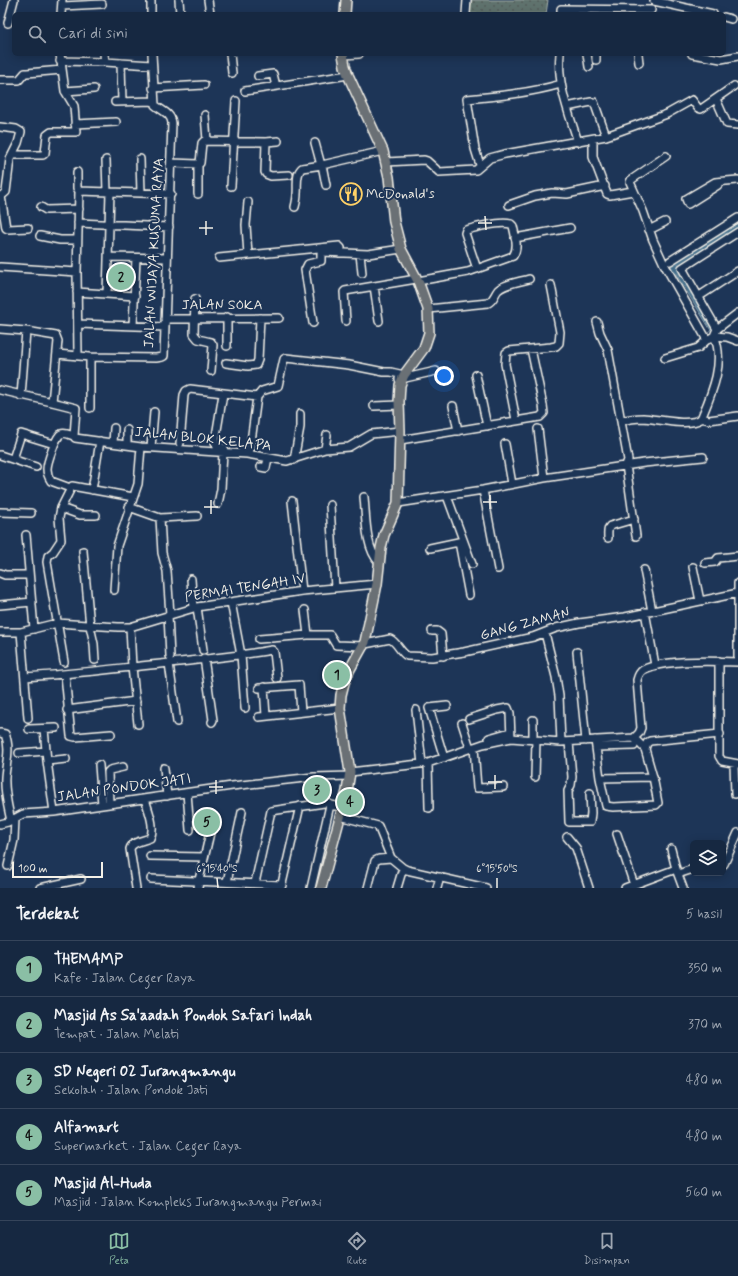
<!DOCTYPE html>
<html lang="id">
<head>
<meta charset="utf-8">
<style>
  :root { --surface:#162841; --page:#23344c; --text:#f1f3f6; --muted:#9ea6b1; --line:#35445a; --accent:#8abfa5 }
  body { margin:0; font-family:Mynerve,sans-serif; background:var(--page); color:var(--text) }
  .controls { position:absolute; right:12px; bottom:12px; display:grid; overflow:hidden; border-radius:6px; box-shadow:0 2px 10px #0003 }
  .controls button { width:36px; height:36px; display:grid; place-items:center; padding:0; border:0; border-bottom:1px solid var(--line); background:var(--surface); color:var(--text); font:20px sans-serif }
  .scale { position:absolute; left:12px; bottom:10px; width:91px; box-sizing:border-box; padding-left:4px; border:2px solid #f4f1e8; border-top:0; font-size:11px; line-height:14px; white-space:nowrap; color:#f4f1e8; -webkit-text-stroke:3px #1d3557; paint-order:stroke }
  .you { position:absolute; left:444px; top:376px; width:14px; height:14px; margin:-10px; border:3px solid #fff; border-radius:50%; background:#1a73e8; box-shadow:0 0 0 6px #1a73e833 }
  .badge { display:grid; place-items:center; width:26px; height:26px; border-radius:50%; background:var(--accent); color:#111; font-size:13px; font-weight:700 }
  .pin { position:absolute; translate:-50% -50%; border:2px solid #fff; box-shadow:0 1px 4px #0006 }
  .list { margin:0; padding:0; list-style:none }
  h2 { display:flex; justify-content:space-between; align-items:center; height:52px; margin:0; padding:0 16px; font-size:17px }
  h2 small { font-size:13px; font-weight:400; color:var(--muted) }
  .list li { display:grid; grid-template-columns:26px 1fr auto; gap:12px; align-items:center; box-sizing:border-box; height:56px; padding:0 16px; border-top:1px solid var(--line) }
  .list b { display:block; font-size:15px; white-space:nowrap }
  .list p { margin:0; font-size:13px; white-space:nowrap; color:var(--muted) }
  .list em { font-size:13px; font-style:normal; color:var(--muted) }
  .icon { flex:none; width:22px; height:22px; fill:none; stroke:currentColor; stroke-width:2; stroke-linecap:round; stroke-linejoin:round }
  .map { position:relative; flex:none; width:738px; height:888px; overflow:hidden }
  .search { position:absolute; background:var(--surface); box-shadow:0 2px 10px #0003; left:12px; right:12px; top:12px; height:44px; display:flex; align-items:center; gap:10px; box-sizing:border-box; padding:0 14px; border-radius:6px; color:var(--muted); font-size:15px }
  .sheet { height:332px; background:var(--surface) }
  nav { display:flex; justify-content:space-around; align-items:center; box-sizing:border-box; height:56px; border-top:1px solid var(--line); background:var(--surface); font-size:11px; color:var(--muted) }
  nav a { display:grid; justify-items:center; gap:2px }
  nav .on { color:var(--accent) }
  .map>svg:first-child { display:block }
  .grass { fill:url(#grass-dots); stroke:#a9b2aa }
  .water { fill:url(#water-waves); stroke:#8aa2b0 }
  .lines { fill:none; stroke-linecap:round; stroke-linejoin:round }
  .minor-casing { stroke:#f4f1e8; stroke-width:10 }
  .major-casing { stroke:#f4f1e8; stroke-width:12 }
  .minor { stroke:#1d3557; stroke-width:7 }
  .major { stroke:#6a7074; stroke-width:9 }
  .ticks { fill:none; stroke:#f4f1e8; stroke-width:1.5 }
  .labels { text-anchor:middle; dominant-baseline:central; stroke-width:4; stroke-linejoin:round; paint-order:stroke }
  .poi-label { font-size:14px; fill:#f4f1e8; stroke:#1d3557; text-anchor:start }
  .street-label { font-size:14px; fill:#f4f1e8; stroke:#1d3557 }
  .ticks-label { font-size:10px; text-anchor:middle; fill:#f4f1e8; stroke:#1d3557; stroke-width:4; stroke-linejoin:round; paint-order:stroke }
</style>
</head>
<body>
<div class="map">
<svg width="738" height="888" viewBox="0 0 738 888">
  <defs>
    <pattern id="grass-dots" width="8" height="8" patternUnits="userSpaceOnUse"><rect width="8" height="8" fill="#5e726d"/><path d="M2 2h.1M6 6h.1" fill="none" stroke="#525b58" stroke-width="1.8" stroke-linecap="round"/></pattern>
    <pattern id="water-waves" width="16" height="10" patternUnits="userSpaceOnUse"><rect width="16" height="10" fill="#436d8a"/><path d="M0 5q4-4 8 0t8 0" fill="none" stroke="#5f829a"/></pattern>
  </defs>
  <rect width="100%" height="100%" fill="#1d3557"/>
  <filter id="ink" filterUnits="userSpaceOnUse"><feTurbulence type="fractalNoise" baseFrequency=".025" numOctaves="2"/><feDisplacementMap in="SourceGraphic" scale="8" xChannelSelector="R" yChannelSelector="G"/><feConvolveMatrix kernelMatrix="1 2 1 2 8 2 1 2 1" color-interpolation-filters="sRGB"/></filter>
  <g filter="url(#ink)">
    <!-- grass -->
    <path class="grass" d="M467 0H548L546 14H467Z"/>
    <!-- water -->
    <path class="water" d="M738 220V229L679 267 717 329 712 332 669 263Z"/>
    <g class="lines">
      <!-- minor casing -->
      <g class="minor-casing">
        <path id="minor" d="M179 0 180 14
          M208 0 210 14
          M151 1V14
          M654 1 713 14
          M62 6 102 4
          M61 14 62 0
          M466 14 467 0
          M561 14V9L651 10
          M724 17 731 19
          M8 23 14 0
          M104 54 105 62
          M230 54 232 73
          M560 54C557 85 569 113 578 142
          M587 54 589 67
          M596 54V60
          M638 54 639 63
          M692 54 721 59 738 56
          M343 55 359 54
          M60 61 105 62 152 65
          M121 63 122 102
          M258 76 273 74 276 86
          M0 80H19L25 73H27L62 70
          M153 88 204 85
          M65 91 94 89
          M245 91 348 75
          M716 99 727 124 738 125
          M115 102 154 101
          M567 107 591 102H594L606 136
          M205 115 207 140
          M75 124 116 122
          M0 127 16 129 21 132 18 143 10 159 6 192 0 197
          M593 139V157L607 194 610 195 633 191
          M266 142 278 141
          M315 143 321 165
          M13 155H43L45 153 47 135 51 132H76L74 106 65 91 60 54
          M666 156 631 180 630 182 643 211 653 240 664 264 707 340
          M140 159 141 193
          M106 160 107 192
          M386 162 424 160 427 161 439 172 476 170 490 158 505 154 606 136 667 114 692 100 698 108 701 109 734 86
          M172 163 198 164 200 163 202 143 204 141 266 142 265 172 266 174 271 176 289 175
          M198 164V194
          M322 165 326 185
          M480 165 475 149 467 99C499 96 530 93 561 84
          M77 172V188L79 191 77 272 78 355
          M718 182V185L688 204 686 199 715 182 738 180
          M231 186 236 101
          M79 191 171 194
          M1 196 6 228 8 229 28 228
          M248 202 246 225 248 255
          M509 205 535 196 552 193 567 194 605 186
          M41 207 46 210 79 209
          M295 207C296 203 297 199 297 194 298 186 295 174 302 168L322 165 383 151
          M78 223 169 227
          M649 230 665 222
          M40 236 60 240H77
          M515 238 570 228
          M360 254 362 273
          M109 257 167 258
          M219 258 339 246 341 248 339 253
          M670 261 738 218
          M0 267 77 272
          M418 281 468 272 513 256C519 248 515 235 513 226L511 224C500 221 477 227 466 230L465 233 477 269
          M374 286 379 321
          M77 292 135 296
          M107 294 110 192
          M698 297 738 271
          M195 299 194 334 198 339 211 342 213 345 211 371
          M428 309 488 303C494 300 494 295 498 290 506 283 519 282 529 279
          M165 319 279 318
          M346 321 344 292 345 291 416 279
          M597 322 600 333 608 350 628 460 626 465 636 536
          M313 323 305 270 308 264 321 261V253L322 252 368 254 401 249
          M78 324 165 327
          M133 326 136 258
          M0 329 26 331 56 336 58 341 52 402
          M717 329 738 313
          M227 346V317
          M57 354 90 357 156 358 162 357 164 356 172 123C171 113 162 111 155 105L152 54
          M665 358 698 348 707 340 714 336 727 337 738 341
          M226 363 248 366 256 365 258 360 260 318
          M476 375 487 426
          M399 379H401L436 371
          M0 390 52 402 76 408 74 436 75 438 141 447 247 454 287 461 325 449 349 447 371 434 400 431
          M223 394 215 442 217 447 224 448
          M21 396 26 331
          M374 406 399 405
          M453 406 458 431
          M90 408V357
          M701 418 709 420 738 416
          M516 420 505 364 506 353 509 351 551 347 556 346 559 343 560 332 551 285
          M621 421C629 419 636 418 643 418 658 419 688 427 701 419 711 395 726 362 714 336L717 329 682 268 738 232
          M538 429 544 478
          M400 440 540 417 544 413 543 405 531 349
          M113 443 114 428
          M180 443 184 395 186 391 190 389 257 397
          M127 444V430
          M505 444 512 484
          M151 447 154 412
          M325 449 327 435
          M242 450H248L250 449 257 397 262 391 278 386 284 359 286 358 349 365 384 372H391L404 375
          M0 455 36 467
          M13 459 21 434 54 444
          M294 460 300 427V414
          M261 467 266 468 268 458
          M70 488 51 481C49 478 47 473 47 469 47 463 56 436 61 434 65 432 70 435 74 436
          M92 490 100 441
          M483 490 498 569
          M447 496 472 564
          M364 497C366 516 365 548 379 562
          M292 501 302 591
          M398 503 483 490 544 478 644 463 703 457
          M218 504 221 489 223 452
          M330 505 335 588
          M129 507 160 518 197 516
          M61 508 80 515H96
          M0 512 31 513
          M160 518 162 553 167 571 170 615
          M26 535 34 629
          M608 538C608 533 607 529 610 526L634 519
          M459 542 469 595
          M430 548 463 541
          M83 551 90 626 94 644 95 660
          M705 563 715 562 718 558 738 556
          M693 567 700 601
          M644 570 652 611
          M0 573 5 575H29
          M191 579 193 608
          M114 590 117 546 138 484 141 447
          M231 602 241 655 245 708
          M0 605 32 602
          M197 607 203 650
          M305 610 308 635
          M645 612 655 665
          M168 615 170 656
          M130 627 132 667 138 724
          M432 631H437L441 634 443 656
          M0 632H21L57 623 118 627H130L197 607 302 591 377 584
          M21 632 28 718
          M545 633 556 677 559 696 561 742
          M259 639 308 635H330L336 645 364 646
          M365 644 390 639C397 642 400 652 407 656L432 657 464 652 533 637 556 628 579 623 625 617 738 593
          M577 652 586 741
          M204 658 213 720 212 722
          M719 661V756L722 761 738 764
          M64 662 47 562 48 556 53 552 61 540 59 518 61 508 72 486 133 497
          M169 663 177 722
          M65 675 71 736 75 737 111 734
          M25 677C61 675 96 671 132 667 179 662 225 658 272 650L274 652 277 678
          M264 687 266 716
          M259 688 299 685 301 712
          M67 710 136 701
          M416 710 422 764
          M259 717 340 708
          M469 719 497 710 508 708 510 713 511 738
          M533 720V740
          M462 723 470 748
          M29 729 56 728
          M44 729 47 761 54 812
          M0 733 5 734C11 748 6 763 5 777 4 792 8 807 11 821
          M489 738 510 732
          M595 740 600 778 606 806 613 807 656 805 658 803 653 777 645 749 634 738
          M569 742 572 777 571 785 568 791 569 822H590L591 813 590 793
          M474 747 477 788 503 787
          M596 747 634 746
          M645 749 647 743 650 741 720 734
          M19 753 46 751
          M444 758 429 708 447 706
          M47 761 66 759
          M428 763 429 808
          M734 764 735 794
          M99 765 102 805
          M164 768 167 796
          M350 772 428 763 483 744 511 738 561 742 634 738 639 733 641 728 637 680C638 676 640 672 643 670 662 659 715 661 738 662V583
          M535 777 536 740
          M600 778 653 777
          M187 793 190 830
          M109 804 108 772 110 770 123 767
          M340 816 378 826 391 858
          M0 824 8 822 23 814 54 812 232 786 314 777 350 776
          M617 834 634 885
          M567 837 576 848 589 888
          M671 849 676 869 683 888
          M150 856 204 857
          M391 858 403 868 407 870 486 888
          M724 864 738 833
          M8 866 14 840 15 819
          M678 874 693 869
          M151 879 282 885
          M227 882 242 812
          M255 883 271 811 324 803H328L330 805 342 807
          M40 888 81 879
          M136 888 130 849C132 841 143 841 150 838 156 827 148 810 145 799
          M198 888 199 880 213 820
          M281 888 300 806
          M311 888 330 805
          M368 888 375 861 379 859 391 858
          M397 888 403 868
          M437 888 440 877
          M625 888 676 869"/>
      </g>
      <!-- major casing -->
      <g class="major-casing">
        <path id="major" d="M345 14 346 0
          M321 888 347 791 350 772 340 708 341 695 344 683 350 669 365 642 377 584 381 548 384 535 398 503 400 431 399 402 400 385 404 375 424 348 429 333 428 309 418 281 401 249 394 222 389 177 383 151 348 75 345 66 343 54"/>
      </g>
      <!-- minor -->
      <use href="#minor" class="minor"/>
      <!-- major -->
      <use href="#major" class="major"/>
    </g>
  </g>
  <!-- ticks -->
  <path class="ticks" d="M485 216 486 230M206 221V235M478 223H492M199 228H213M490 495V509M211 500V514M483 502H497M204 507H218M495 775V789M216 780V794M488 782H502M209 787H223M217 878 218 888M497 878V888"/>
  <!-- icons -->
  <defs>
    <g id="restaurant-ring" transform="scale(1.15)"><circle r="9.5" fill="#1d3557" stroke="#ffd166" stroke-width="1.5"/><path d="M-5-6h1v4h1v-4h1v4h1v-4h1v5L-1.5 .5V6h-2V.5L-5-1ZM5-6V6H3V1.5H1.5Q1.5-4 5-6Z" fill="#ffd166"/></g>
  </defs>
  <g fill-rule="evenodd">
    <use href="#restaurant-ring" x="351" y="194"/>
  </g>
  <g class="labels">
    <!-- poi labels -->
    <g class="poi-label">
      <text x="366" y="194">McDonald's</text>
    </g>
    <!-- street labels -->
    <g class="street-label">
      <text transform="translate(154 253) rotate(-87)">JALAN WIJAYA KUSUMA RAYA</text>
      <text x="222" y="305">JALAN SOKA</text>
      <text transform="translate(203 439) rotate(6)">JALAN BLOK KELAPA</text>
      <text transform="translate(245 588) rotate(-9)">PERMAI TENGAH IV</text>
      <text transform="translate(525 624) rotate(-15)">GANG ZAMAN</text>
      <text transform="translate(124 788) rotate(-8)">JALAN PONDOK JATI</text>
    </g>
  </g>
  <g class="ticks-label">
    <text x="217" y="872">6°15'40"S</text>
    <text x="497" y="872">6°15'50"S</text>
  </g>
</svg>
<div class="controls">
<button><svg class="icon" aria-label="layers" viewBox="0 0 24 24"><path d="M12 4l9 5-9 5-9-5zM3 14l9 5 9-5"/></svg></button>
</div>
<div class="scale">100 m</div>
<div class="you"></div>
<div class="pin badge" style="left:337px;top:675px">1</div>
<div class="pin badge" style="left:121px;top:277px">2</div>
<div class="pin badge" style="left:317px;top:790px">3</div>
<div class="pin badge" style="left:350px;top:802px">4</div>
<div class="pin badge" style="left:207px;top:822px">5</div>
<div class="search"><svg class="icon" aria-label="search" viewBox="0 0 24 24"><circle cx="10" cy="10" r="6"/><path d="M15 15l6 6"/></svg>Cari di sini</div>
</div>
<section class="sheet">
<h2>Terdekat<small>5 hasil</small></h2>
<ul class="list">
<li><span class="badge">1</span><div><b>THEMAMP</b><p>Kafe · Jalan Ceger Raya</p></div><em>350 m</em></li>
<li><span class="badge">2</span><div><b>Masjid As Sa'aadah Pondok Safari Indah</b><p>Tempat · Jalan Melati</p></div><em>370 m</em></li>
<li><span class="badge">3</span><div><b>SD Negeri 02 Jurangmangu</b><p>Sekolah · Jalan Pondok Jati</p></div><em>480 m</em></li>
<li><span class="badge">4</span><div><b>Alfamart</b><p>Supermarket · Jalan Ceger Raya</p></div><em>480 m</em></li>
<li><span class="badge">5</span><div><b>Masjid Al-Huda</b><p>Masjid · Jalan Kompleks Jurangmangu Permai</p></div><em>560 m</em></li>
</ul>
</section>
<nav>
<a class="on"><svg class="icon" aria-label="map" viewBox="0 0 24 24"><path d="M3 6l6-2 6 2 6-2v14l-6 2-6-2-6 2zM9 4v14M15 6v14"/></svg>Peta</a>
<a><svg class="icon" aria-label="directions" viewBox="0 0 24 24"><path d="M12 3l9 9-9 9-9-9zM9 14v-3h6M13 9l2 2-2 2"/></svg>Rute</a>
<a><svg class="icon" aria-label="saved" viewBox="0 0 24 24"><path d="M7 4h10v16l-5-4-5 4z"/></svg>Disimpan</a>
</nav>
</body>
</html>
